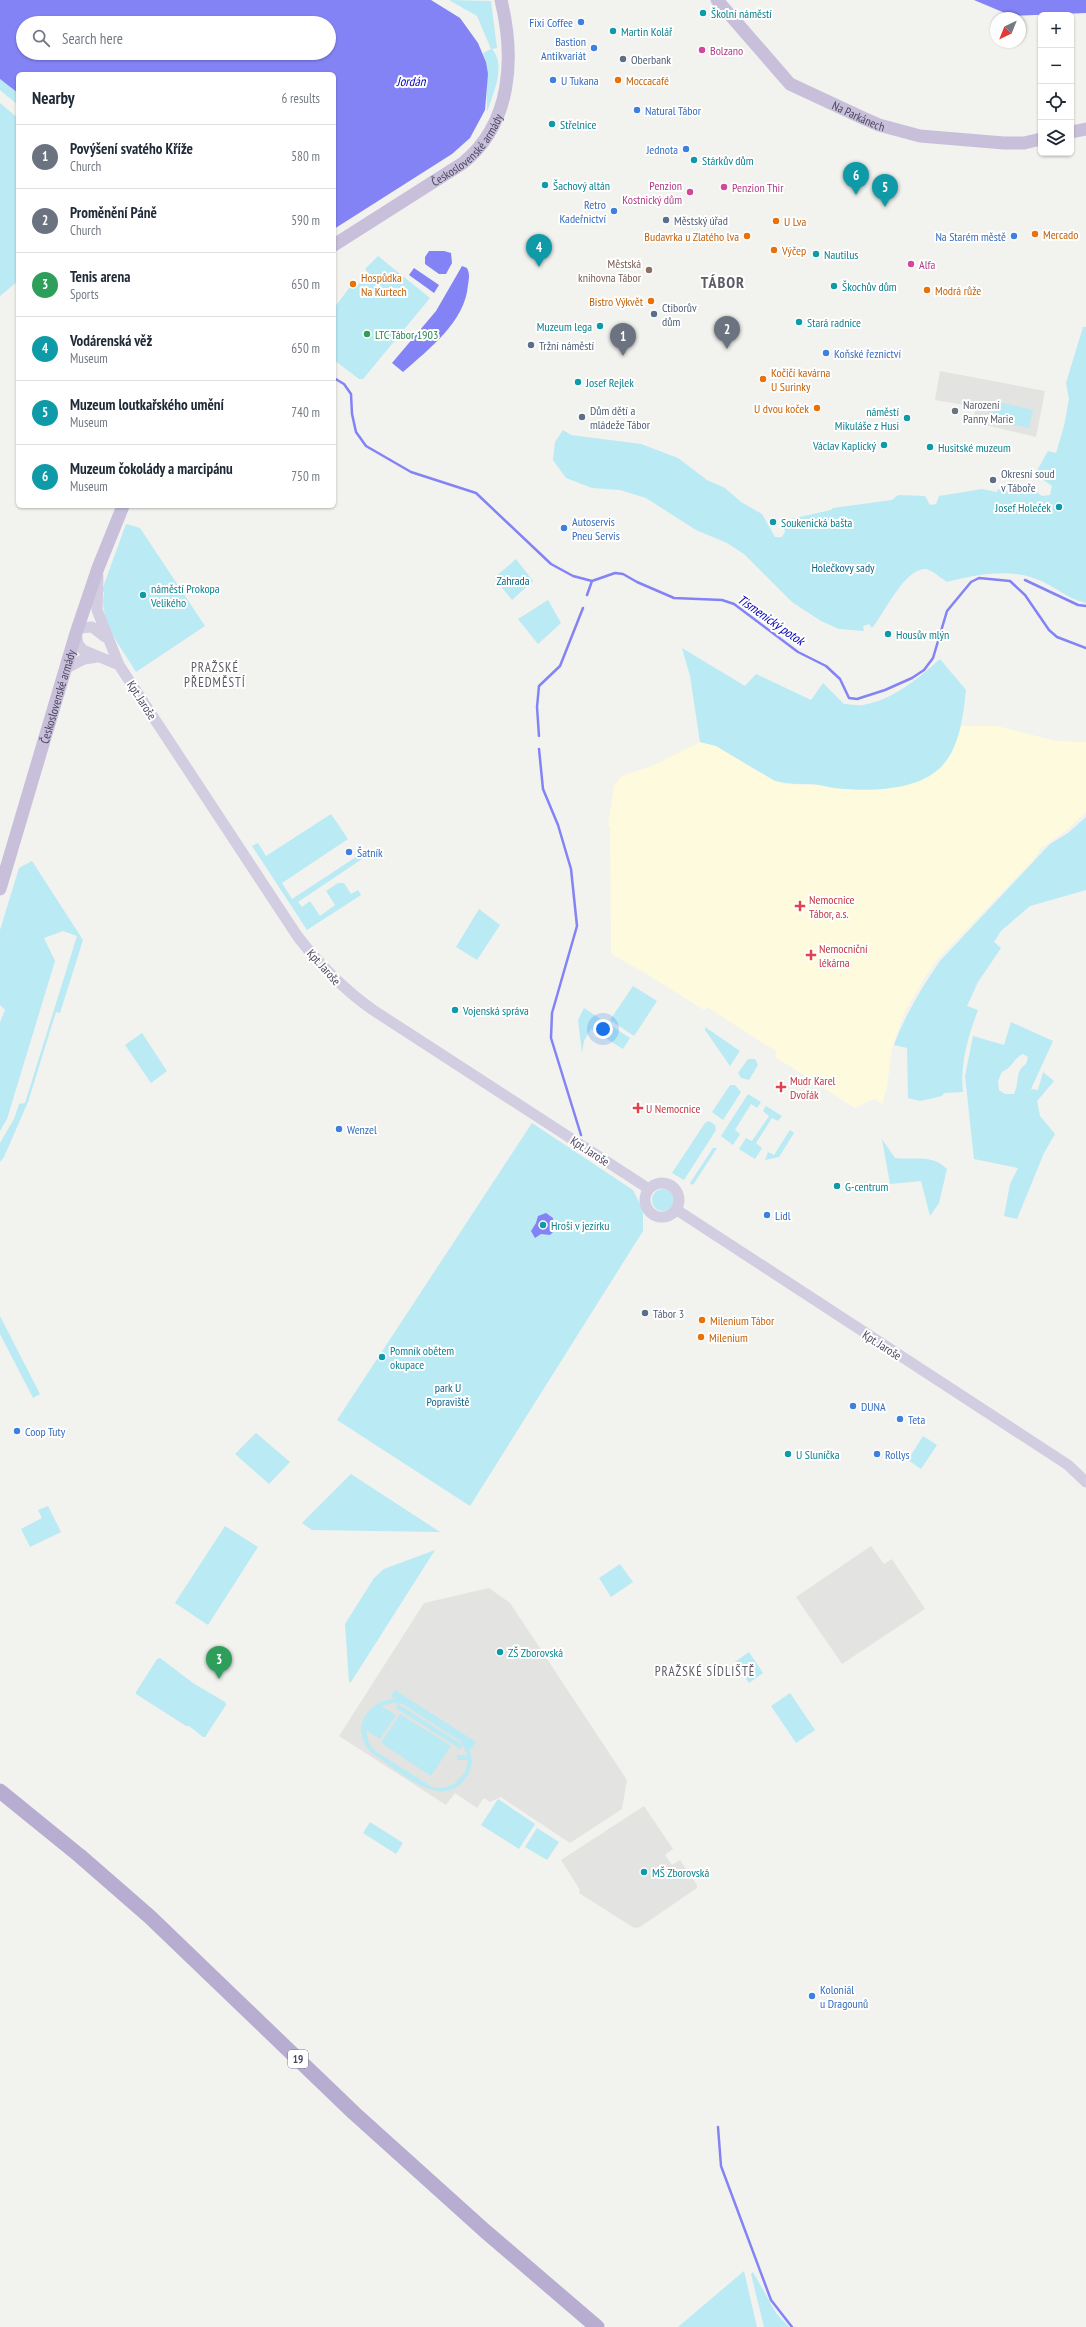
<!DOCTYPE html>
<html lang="en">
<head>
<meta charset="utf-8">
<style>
  :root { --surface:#fff; --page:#f6f6f7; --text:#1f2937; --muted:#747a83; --line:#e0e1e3; --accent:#0f766e }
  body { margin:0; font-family:"PT Sans Narrow",sans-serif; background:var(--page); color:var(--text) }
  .controls { position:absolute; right:12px; top:12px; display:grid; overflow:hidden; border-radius:6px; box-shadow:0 1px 3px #0004 }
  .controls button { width:36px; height:36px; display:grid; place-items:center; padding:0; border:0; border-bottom:1px solid var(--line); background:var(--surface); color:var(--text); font:20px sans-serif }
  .compass { position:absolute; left:990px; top:12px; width:36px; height:36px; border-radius:50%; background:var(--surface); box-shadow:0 1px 3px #0004; rotate:223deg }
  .you { position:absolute; left:603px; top:1029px; width:14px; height:14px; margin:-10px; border:3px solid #fff; border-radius:50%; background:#1a73e8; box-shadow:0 0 0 6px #1a73e833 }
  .badge { display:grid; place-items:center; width:26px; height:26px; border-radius:50%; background:var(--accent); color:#fff; font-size:13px; font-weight:700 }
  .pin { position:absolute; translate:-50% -33px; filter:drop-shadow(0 1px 2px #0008) }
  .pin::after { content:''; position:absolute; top:21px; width:14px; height:12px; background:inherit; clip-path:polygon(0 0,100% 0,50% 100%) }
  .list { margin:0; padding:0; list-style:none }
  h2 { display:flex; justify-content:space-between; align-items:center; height:52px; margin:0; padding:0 16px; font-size:17px }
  h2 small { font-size:13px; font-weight:400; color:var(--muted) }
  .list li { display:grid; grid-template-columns:26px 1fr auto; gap:12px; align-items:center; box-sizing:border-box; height:64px; padding:0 16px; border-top:1px solid var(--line) }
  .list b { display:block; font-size:15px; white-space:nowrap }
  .list p { margin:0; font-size:13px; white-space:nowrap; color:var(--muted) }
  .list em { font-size:13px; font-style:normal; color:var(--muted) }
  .icon { flex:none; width:22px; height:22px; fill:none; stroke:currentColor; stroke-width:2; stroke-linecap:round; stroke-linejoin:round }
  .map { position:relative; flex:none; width:1086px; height:2327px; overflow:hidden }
  .search { position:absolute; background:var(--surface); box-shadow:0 1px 3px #0004; left:16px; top:16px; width:320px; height:44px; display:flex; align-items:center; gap:10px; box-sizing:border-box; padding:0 14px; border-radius:22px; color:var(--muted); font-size:15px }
  .panel { position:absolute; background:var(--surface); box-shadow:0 1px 3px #0004; left:16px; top:72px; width:320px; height:436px; border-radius:6px }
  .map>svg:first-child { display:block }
  .education { fill:#e3e3e1 }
  .medical { fill:#fefade }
  .green { fill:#baeaf4; fill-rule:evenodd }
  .water { fill:#8383f5; fill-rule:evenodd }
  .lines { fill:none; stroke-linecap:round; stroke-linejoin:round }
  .stream { stroke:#8383f5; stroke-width:2.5 }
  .tertiary { stroke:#d2cde1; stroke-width:11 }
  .secondary { stroke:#c8c0da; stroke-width:13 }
  .primary { stroke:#b7add1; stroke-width:15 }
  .culture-dot { fill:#0f9aa8; stroke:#fff; stroke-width:1.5 }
  .shop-dot { fill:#3f7fe0; stroke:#fff; stroke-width:1.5 }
  .hotel-dot { fill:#d1479c; stroke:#fff; stroke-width:1.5 }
  .service-dot { fill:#5c6f8a; stroke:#fff; stroke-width:1.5 }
  .food-dot { fill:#e8710a; stroke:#fff; stroke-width:1.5 }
  .education-dot { fill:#8d6e63; stroke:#fff; stroke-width:1.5 }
  .leisure-dot { fill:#2e9e5b; stroke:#fff; stroke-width:1.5 }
  .worship-dot { fill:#6b7280; stroke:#fff; stroke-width:1.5 }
  .health-dot { fill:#e0444e; stroke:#fff; stroke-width:1.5 }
  .labels { text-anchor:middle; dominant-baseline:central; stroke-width:4; stroke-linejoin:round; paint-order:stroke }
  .shield { fill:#fff; stroke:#827d8f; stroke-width:1 }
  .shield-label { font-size:11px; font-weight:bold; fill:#4c455f }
  .culture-label { font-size:12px; fill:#0d838f; stroke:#fff; text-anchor:start }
  .shop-label { font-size:12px; fill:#366cbe; stroke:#fff; text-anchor:start }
  .hotel-label { font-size:12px; fill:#b23c85; stroke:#fff; text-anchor:start }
  .service-label { font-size:12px; fill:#4e5e75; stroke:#fff; text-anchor:start }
  .food-label { font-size:12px; fill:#c56008; stroke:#fff; text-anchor:start }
  .street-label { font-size:12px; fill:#4c455f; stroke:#fff }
  .education-label { font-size:12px; fill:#785e54; stroke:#fff; text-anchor:end }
  .leisure-label { font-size:12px; fill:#27864d; stroke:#fff; text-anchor:start }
  .worship-label { font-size:12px; fill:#5b616d; stroke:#fff; text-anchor:start }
  .park-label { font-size:12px; fill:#0d6689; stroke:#fff }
  .health-label { font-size:12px; fill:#be3a42; stroke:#fff; text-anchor:start }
  .water-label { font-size:13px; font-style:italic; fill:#0000b8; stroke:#fff }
  .neighbourhood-label { font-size:13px; letter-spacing:1px; fill:#5f5b65; stroke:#fff }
  .district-label { font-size:16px; font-weight:bold; letter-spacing:1px; fill:#5f5b65; stroke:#fff }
</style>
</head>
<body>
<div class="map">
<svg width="1086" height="2327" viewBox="0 0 1086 2327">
  <rect width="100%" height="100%" fill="#f2f2ef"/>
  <!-- education -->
  <path class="education" d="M940 371 1045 391 1036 437 981 424 982 417 974 415 976 407 935 400Z
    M871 1546 884 1564 892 1559 925 1609 842 1664 796 1597Z
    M489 1588 510 1603 627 1780 622 1809 570 1843 501 1797 490 1802 484 1798 477 1808 455 1793 446 1805 339 1736 424 1603Z
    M644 1806 673 1849 665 1855 672 1865 680 1860 697 1885V1888L640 1927 634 1928 579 1893 580 1890 561 1860Z"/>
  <!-- medical -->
  <path class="medical" d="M961 726H997L1056 741 1086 742V812L1067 830 1041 848 1034 859 936 961 927 974 904 1013 892 1048 887 1087 882 1104 874 1099 855 1108 775 1057 777 1052 707 1007 704 1010 645 973 611 954 610 826 608 825 614 785 622 776 654 765 700 742 716 746 757 771 785 784 812 785 949 757Z"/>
  <!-- green -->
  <path class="green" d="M449 0 491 1 497 48 492 49C507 66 492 96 487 112L486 62 483 53 491 49 477 16Z
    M0 79 18 93V105L0 90Z
    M0 103 18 118V281L0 296Z
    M378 256 430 298 363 379H359L334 360V308L350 287 352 289 356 284 358 285 364 277 363 276 367 271 365 269Z
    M1083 327H1086V603C1067 599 1054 585 1036 579 1008 568 974 575 947 582 941 578 932 570 926 569 904 568 885 613 872 628L869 624 863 626 864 631 839 629 821 621 792 602 744 554 727 543 696 530 646 498 620 490 592 488 566 478 553 460 555 442 563 430 571 435 641 444 678 458 707 480 725 488 741 502 762 514 775 537H782L785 532 782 521 831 510 833 508 892 500 898 495 925 496 930 505 936 504 939 496 982 489 997 492 998 489 1014 493 1027 485 1042 496 1050 495 1052 486 1035 474 1048 451 1056 453 1064 426 1069 399 1066 383Z
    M995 401 1033 410 1029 428 991 420Z
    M126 524 140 528 205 626 136 672C122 648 98 621 104 593L102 590Z
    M516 559 533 581 512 600 494 578Z
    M548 600 561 623 538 644 518 619Z
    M682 648 745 686 756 674 811 700 823 683 844 704C850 704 857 706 863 705 893 700 919 678 940 659L966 690C963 716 960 748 941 767 918 790 875 791 845 789 834 789 823 785 811 784 799 784 787 784 775 781L716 746 700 742 690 676Z
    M331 814 348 839 282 883 292 899 359 855 362 859 298 902 302 907 310 901 320 916 335 905 326 891 338 883H344L351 894 358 890 361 895 307 930 252 846 258 843 266 856Z
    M1086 817V890L1030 906 1001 931 994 942 1001 948 978 982 967 1006 978 1010C968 1037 960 1063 963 1092L944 1093 942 1096 920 1101 908 1098 907 1048 894 1045C905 1015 922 987 940 961L1050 844 1068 833Z
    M32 861 83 940 60 1013 56 1012 28 1102 4 1157 0 1162V1143L14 1119 19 1104 25 1103 77 936 63 931 44 938 55 961 7 1119 0 1131V1022L5 1010 0 1005V930L19 868Z
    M479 909 500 925 477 960 456 947Z
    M633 986 657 1001 634 1036 610 1020Z
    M584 1008 630 1038 623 1049 591 1029 584 1041 582 1053 578 1020Z
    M1011 1022 1053 1041 1031 1089 1038 1090 1043 1072 1054 1081 1037 1101 1040 1116 1055 1134 1044 1153 1017 1219 1004 1216 1010 1184 1018 1168 974 1159 965 1076 973 1036 1004 1045ZM1023 1054 1028 1057 1026 1064C1014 1072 1020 1082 1014 1094H1005L999 1090 998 1081 1002 1072C1012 1068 1014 1058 1023 1054Z
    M705 1027 740 1051 730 1066 705 1030Z
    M142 1033 167 1071 151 1083 125 1045Z
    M748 1059H755L758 1065 749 1080 741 1078 738 1073Z
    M730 1085H735L741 1092 723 1120 712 1112Z
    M748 1094 761 1102 757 1108 751 1104 735 1130 740 1134 733 1145 721 1136Z
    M766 1106 782 1116 778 1121 772 1118 756 1143 762 1148 755 1159 739 1149 746 1138 752 1141 769 1116 763 1111Z
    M709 1121 715 1125 716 1130 684 1180 672 1173 705 1123Z
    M532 1123 633 1190 643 1210V1231L470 1506 337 1420Z
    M790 1130 794 1133 779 1157 765 1160 768 1152 774 1155Z
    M882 1139 895 1158C914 1160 933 1154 947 1169L939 1203 930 1216 921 1181 890 1184Z
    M713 1148H717L693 1185 690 1183Z
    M652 1200a11 11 0 1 1 22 0a11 11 0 1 1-22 0Z
    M0 1316 40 1394 33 1398 0 1334Z
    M256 1433 290 1462 269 1484 235 1454Z
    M923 1436 937 1445 921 1469 908 1460Z
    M351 1474 440 1532 312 1530 302 1523Z
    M48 1506 61 1532 30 1547 21 1529 42 1518 38 1510Z
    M225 1526 258 1547 208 1625 175 1603Z
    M435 1550 351 1682H349L345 1624 374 1578 384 1569Z
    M620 1564 633 1582 611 1597 599 1578Z
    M749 1652 763 1673 749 1683 735 1662Z
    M160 1658 193 1683 225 1702 226 1705 205 1737H203L189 1726H186L136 1694V1692L157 1659Z
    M395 1690 476 1742 472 1749 469 1748C473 1759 473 1769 465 1779 442 1812 396 1769 373 1754 349 1733 365 1700 395 1699L391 1696ZM394 1703 403 1704 460 1741 463 1745 398 1704 396 1708 460 1749 463 1745 467 1755H457V1760H468L465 1772 454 1784 443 1788 432 1787 375 1751 369 1743 366 1730 380 1739 396 1715 381 1706Z
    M790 1693 815 1730 796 1743 771 1706Z
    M400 1714 451 1746 431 1776 381 1743Z
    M498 1799 535 1824 519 1849 481 1825Z
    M370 1822 403 1843 396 1854 363 1833Z
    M537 1828 559 1842 547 1860 525 1847Z
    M744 2271 757 2327H678Z
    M753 2272 776 2313 789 2327H764L751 2274Z"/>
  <!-- water -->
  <path class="water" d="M0 0H431L460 18 478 43 486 62 488 74 485 110 470 138 452 154 334 229V74H18V93L0 79ZM23 23H329V53H23Z
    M974 0H1086V13L1012 16Z
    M429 251H444L451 253 452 263 446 274H439L425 264V257Z
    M462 266 467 268C470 274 469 278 468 285 465 322 429 349 403 372L392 363 436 311Z
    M414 268 439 285 434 293 409 275Z
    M546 1213 553 1218V1232L550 1235 541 1234 535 1238 531 1231 536 1223 538 1216Z"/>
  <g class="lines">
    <!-- stream -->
    <path class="stream" d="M334 378 344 384 351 394 352 414 356 432 366 446 411 472 476 493 551 564 573 576 592 581 615 573 623 574 637 582 674 598 722 600 734 604 798 652 826 666 840 679 849 698 857 699 885 690 912 678 924 670 933 658 947 611 971 582 979 578 1010 581 1025 595 1049 630 1057 637 1086 648
      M1025 580 1078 605 1086 606
      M587 595 592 581
      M539 736 537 707 539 686 560 666 583 608
      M539 749 543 789 558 825 571 869 577 926 552 1013 551 1038 581 1135
      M718 2127 721 2166 771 2300 792 2327"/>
    <!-- tertiary -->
    <path class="tertiary" d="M98 576 97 610 119 665 298 937C320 965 343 989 373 1010L649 1189
      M78 628 92 627 105 637
      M76 633 78 644 83 650 119 665
      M65 669 84 659 97 657
      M645 1200a17 17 0 1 1 34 0a17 17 0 1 1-34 0Z
      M677 1210 1039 1446 1068 1465 1086 1482"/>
    <!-- secondary -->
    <g class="secondary">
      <path id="s1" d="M717 0 790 84 863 118 879 125 920 136 1004 143H1024L1041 139"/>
      <path d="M1071 132 1086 129"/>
      <path id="s2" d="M334 245 463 163C512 123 515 58 501 0"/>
      <path id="s3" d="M0 889 76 633 98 568 123 506"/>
    </g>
    <!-- primary -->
    <path class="primary" d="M0 1791 80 1856 150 1917 354 2113 485 2231 597 2327"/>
  </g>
  <!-- markers -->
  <g class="culture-dot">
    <circle cx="703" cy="13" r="4"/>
    <circle cx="613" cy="31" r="4"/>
    <circle cx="552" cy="124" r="4"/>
    <circle cx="694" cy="160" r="4"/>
    <circle cx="545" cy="185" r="4"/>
    <circle cx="816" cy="254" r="4"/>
    <circle cx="834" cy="286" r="4"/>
    <circle cx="799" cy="322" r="4"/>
    <circle cx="600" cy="326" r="4"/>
    <circle cx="578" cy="382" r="4"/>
    <circle cx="907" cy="418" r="4"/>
    <circle cx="884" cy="445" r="4"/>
    <circle cx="930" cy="447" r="4"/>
    <circle cx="1059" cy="507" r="4"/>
    <circle cx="773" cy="522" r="4"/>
    <circle cx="143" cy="595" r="4"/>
    <circle cx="888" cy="634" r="4"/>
    <circle cx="455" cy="1010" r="4"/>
    <circle cx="837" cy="1186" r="4"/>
    <circle cx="543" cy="1225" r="4"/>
    <circle cx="382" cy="1357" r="4"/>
    <circle cx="788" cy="1454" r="4"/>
    <circle cx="500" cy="1652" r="4"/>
    <circle cx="644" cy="1872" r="4"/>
  </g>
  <g class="shop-dot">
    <circle cx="581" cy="22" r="4"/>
    <circle cx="594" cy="48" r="4"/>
    <circle cx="553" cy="80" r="4"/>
    <circle cx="637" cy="110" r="4"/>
    <circle cx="686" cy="149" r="4"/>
    <circle cx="614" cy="211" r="4"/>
    <circle cx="1014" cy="236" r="4"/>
    <circle cx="826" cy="353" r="4"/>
    <circle cx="564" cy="528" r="4"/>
    <circle cx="349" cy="852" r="4"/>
    <circle cx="339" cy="1129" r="4"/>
    <circle cx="767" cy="1215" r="4"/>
    <circle cx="853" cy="1406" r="4"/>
    <circle cx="900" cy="1419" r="4"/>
    <circle cx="17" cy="1431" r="4"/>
    <circle cx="877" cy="1454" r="4"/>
    <circle cx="812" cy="1996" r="4"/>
  </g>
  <g class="hotel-dot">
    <circle cx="702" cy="50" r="4"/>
    <circle cx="724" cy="187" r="4"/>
    <circle cx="690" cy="192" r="4"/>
    <circle cx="911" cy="264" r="4"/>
  </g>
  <g class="service-dot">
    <circle cx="623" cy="59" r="4"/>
    <circle cx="666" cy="220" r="4"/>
    <circle cx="654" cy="314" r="4"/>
    <circle cx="531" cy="345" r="4"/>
    <circle cx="582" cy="417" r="4"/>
    <circle cx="993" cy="480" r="4"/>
    <circle cx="645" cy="1313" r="4"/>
  </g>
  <g class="food-dot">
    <circle cx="618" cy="80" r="4"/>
    <circle cx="776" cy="221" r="4"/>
    <circle cx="1035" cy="234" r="4"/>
    <circle cx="747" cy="236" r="4"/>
    <circle cx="774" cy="250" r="4"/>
    <circle cx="353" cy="284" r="4"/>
    <circle cx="927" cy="290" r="4"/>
    <circle cx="651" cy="301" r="4"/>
    <circle cx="763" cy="379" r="4"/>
    <circle cx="817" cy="408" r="4"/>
    <circle cx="702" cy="1320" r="4"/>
    <circle cx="701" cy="1337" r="4"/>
  </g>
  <circle class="education-dot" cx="649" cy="270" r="4"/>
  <circle class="leisure-dot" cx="367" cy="334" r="4"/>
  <circle class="worship-dot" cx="955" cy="411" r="4"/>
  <g class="health-dot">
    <path d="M798 900h4v4h4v4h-4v4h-4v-4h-4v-4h4z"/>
    <path d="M809 949h4v4h4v4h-4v4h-4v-4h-4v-4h4z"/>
    <path d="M779 1081h4v4h4v4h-4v4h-4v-4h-4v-4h4z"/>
    <path d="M636 1102h4v4h4v4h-4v4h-4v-4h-4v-4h4z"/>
  </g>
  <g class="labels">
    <!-- shield labels -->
    <rect class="shield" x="288" y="2050" width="20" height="18" rx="3"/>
    <g class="shield-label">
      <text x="298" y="2059">19</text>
    </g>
    <!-- culture labels -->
    <g class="culture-label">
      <text x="711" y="13">Školní náměstí</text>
      <text x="621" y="31">Martin Kolář</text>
      <text x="560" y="124">Střelnice</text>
      <text x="702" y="160">Stárkův dům</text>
      <text x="553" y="185">Šachový altán</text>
      <text x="824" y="254">Nautilus</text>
      <text x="842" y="286">Škochův dům</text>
      <text x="807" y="322">Stará radnice</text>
      <text x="592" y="326" text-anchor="end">Muzeum lega</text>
      <text x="586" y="382">Josef Rejlek</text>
      <text x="899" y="411" text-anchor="end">náměstí<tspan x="899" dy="14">Mikuláše z Husi</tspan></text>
      <text x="876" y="445" text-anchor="end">Václav Kaplický</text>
      <text x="938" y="447">Husitské muzeum</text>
      <text x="1051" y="507" text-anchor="end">Josef Holeček</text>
      <text x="781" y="522">Soukenická bašta</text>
      <text x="151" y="588">náměstí Prokopa<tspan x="151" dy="14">Velikého</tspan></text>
      <text x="896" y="634">Housův mlýn</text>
      <text x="463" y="1010">Vojenská správa</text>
      <text x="845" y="1186">G-centrum</text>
      <text x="551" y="1225">Hroši v jezírku</text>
      <text x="390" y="1350">Pomník obětem<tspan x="390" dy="14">okupace</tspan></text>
      <text x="796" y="1454">U Sluníčka</text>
      <text x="508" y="1652">ZŠ Zborovská</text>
      <text x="652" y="1872">MŠ Zborovská</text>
    </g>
    <!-- shop labels -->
    <g class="shop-label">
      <text x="573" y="22" text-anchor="end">Fixi Coffee</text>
      <text x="586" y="41" text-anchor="end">Bastion<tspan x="586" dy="14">Antikvariát</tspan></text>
      <text x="561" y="80">U Tukana</text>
      <text x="645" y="110">Natural Tábor</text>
      <text x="678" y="149" text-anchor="end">Jednota</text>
      <text x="606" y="204" text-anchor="end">Retro<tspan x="606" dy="14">Kadeřnictví</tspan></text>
      <text x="1006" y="236" text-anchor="end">Na Starém městě</text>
      <text x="834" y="353">Koňské řeznictví</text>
      <text x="572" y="521">Autoservis<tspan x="572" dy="14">Pneu Servis</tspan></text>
      <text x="357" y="852">Šatník</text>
      <text x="347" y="1129">Wenzel</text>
      <text x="775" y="1215">Lidl</text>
      <text x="861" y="1406">DUNA</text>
      <text x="908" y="1419">Teta</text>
      <text x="25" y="1431">Coop Tuty</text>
      <text x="885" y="1454">Rollys</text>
      <text x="820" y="1989">Koloniál<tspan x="820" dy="14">u Dragounů</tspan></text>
    </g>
    <!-- hotel labels -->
    <g class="hotel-label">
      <text x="710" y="50">Bolzano</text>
      <text x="682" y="185" text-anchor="end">Penzion<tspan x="682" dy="14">Kostnický dům</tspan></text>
      <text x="732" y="187">Penzion Thir</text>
      <text x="919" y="264">Alfa</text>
    </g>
    <!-- service labels -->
    <g class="service-label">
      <text x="631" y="59">Oberbank</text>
      <text x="674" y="220">Městský úřad</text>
      <text x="662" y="307">Ctiborův<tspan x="662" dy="14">dům</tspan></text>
      <text x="539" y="345">Tržní náměstí</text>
      <text x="590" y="410">Dům dětí a<tspan x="590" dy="14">mládeže Tábor</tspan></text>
      <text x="1001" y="473">Okresní soud<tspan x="1001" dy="14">v Táboře</tspan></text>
      <text x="653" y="1313">Tábor 3</text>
    </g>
    <!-- food labels -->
    <g class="food-label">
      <text x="626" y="80">Moccacafé</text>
      <text x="784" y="221">U Lva</text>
      <text x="1043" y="234">Mercado</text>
      <text x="739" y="236" text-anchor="end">Budavrka u Zlatého lva</text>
      <text x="782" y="250">Výčep</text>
      <text x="361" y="277">Hospůdka<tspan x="361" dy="14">Na Kurtech</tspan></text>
      <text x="935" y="290">Modrá růže</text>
      <text x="643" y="301" text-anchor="end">Bistro Výkvět</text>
      <text x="771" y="372">Kočičí kavárna<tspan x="771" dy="14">U Surinky</tspan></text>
      <text x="809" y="408" text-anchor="end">U dvou koček</text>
      <text x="710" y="1320">Milenium Tábor</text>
      <text x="709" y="1337">Milenium</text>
    </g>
    <!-- street labels -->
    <g class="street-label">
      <text stroke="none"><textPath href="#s1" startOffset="187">Na Parkánech</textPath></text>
      <text stroke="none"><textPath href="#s2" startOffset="165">Československé armády</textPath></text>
      <text stroke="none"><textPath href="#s3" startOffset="201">Československé armády</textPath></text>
      <text transform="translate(142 700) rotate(57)">Kpt. Jaroše</text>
      <text transform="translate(324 967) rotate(48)">Kpt. Jaroše</text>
      <text transform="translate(590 1151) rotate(33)">Kpt. Jaroše</text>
      <text transform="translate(882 1345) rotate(33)">Kpt. Jaroše</text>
    </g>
    <!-- education labels -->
    <g class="education-label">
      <text x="641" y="263">Městská<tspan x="641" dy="14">knihovna Tábor</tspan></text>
    </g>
    <!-- leisure labels -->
    <g class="leisure-label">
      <text x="375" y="334">LTC Tábor 1903</text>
    </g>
    <!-- worship labels -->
    <g class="worship-label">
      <text x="963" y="404">Narození<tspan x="963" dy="14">Panny Marie</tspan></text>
    </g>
    <!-- park labels -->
    <g class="park-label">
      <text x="843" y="567">Holečkovy sady</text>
      <text x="513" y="580">Zahrada</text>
      <text x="448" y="1387">park U<tspan x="448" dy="14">Popraviště</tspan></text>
    </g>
    <!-- health labels -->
    <g class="health-label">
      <text x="809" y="899">Nemocnice<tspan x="809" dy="14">Tábor, a.s.</tspan></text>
      <text x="819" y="948">Nemocniční<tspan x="819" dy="14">lékárna</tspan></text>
      <text x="790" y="1080">Mudr Karel<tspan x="790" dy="14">Dvořák</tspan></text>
      <text x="646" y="1108">U Nemocnice</text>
    </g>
    <!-- water labels -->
    <g class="water-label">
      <text x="411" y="81">Jordán</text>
      <text transform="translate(771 620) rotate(35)">Tismenický potok</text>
    </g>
    <!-- neighbourhood labels -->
    <g class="neighbourhood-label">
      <text x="215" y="667">PRAŽSKÉ<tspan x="215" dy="15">PŘEDMĚSTÍ</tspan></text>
      <text x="705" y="1671">PRAŽSKÉ SÍDLIŠTĚ</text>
    </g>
    <!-- district labels -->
    <g class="district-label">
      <text x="723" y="282">TÁBOR</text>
    </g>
  </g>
</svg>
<div class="controls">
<button>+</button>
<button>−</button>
<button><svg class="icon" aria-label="locate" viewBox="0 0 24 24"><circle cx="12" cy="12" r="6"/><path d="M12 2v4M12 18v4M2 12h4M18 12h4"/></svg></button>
<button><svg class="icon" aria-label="layers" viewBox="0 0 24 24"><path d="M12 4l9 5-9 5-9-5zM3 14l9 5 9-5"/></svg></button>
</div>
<svg class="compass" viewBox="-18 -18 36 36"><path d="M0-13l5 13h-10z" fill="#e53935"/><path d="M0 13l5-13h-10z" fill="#747a83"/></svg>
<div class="you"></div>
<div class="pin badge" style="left:623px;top:356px;background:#6b7280">1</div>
<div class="pin badge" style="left:727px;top:349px;background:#6b7280">2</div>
<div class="pin badge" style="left:219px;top:1679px;background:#2e9e5b">3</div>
<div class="pin badge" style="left:539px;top:267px;background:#0f9aa8">4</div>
<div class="pin badge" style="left:885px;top:207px;background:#0f9aa8">5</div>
<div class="pin badge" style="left:856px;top:195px;background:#0f9aa8">6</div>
<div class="search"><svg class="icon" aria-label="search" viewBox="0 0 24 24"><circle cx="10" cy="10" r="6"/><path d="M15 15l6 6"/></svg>Search here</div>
<section class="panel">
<h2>Nearby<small>6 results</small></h2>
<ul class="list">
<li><span class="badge" style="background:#6b7280">1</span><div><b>Povýšení svatého Kříže</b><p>Church</p></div><em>580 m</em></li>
<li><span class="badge" style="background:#6b7280">2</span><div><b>Proměnění Páně</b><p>Church</p></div><em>590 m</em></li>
<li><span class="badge" style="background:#2e9e5b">3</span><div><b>Tenis arena</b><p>Sports</p></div><em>650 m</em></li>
<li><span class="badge" style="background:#0f9aa8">4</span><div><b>Vodárenská věž</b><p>Museum</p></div><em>650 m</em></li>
<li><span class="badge" style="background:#0f9aa8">5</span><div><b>Muzeum loutkařského umění</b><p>Museum</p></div><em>740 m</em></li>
<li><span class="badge" style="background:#0f9aa8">6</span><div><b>Muzeum čokolády a marcipánu</b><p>Museum</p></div><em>750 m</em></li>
</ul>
</section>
</div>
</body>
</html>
